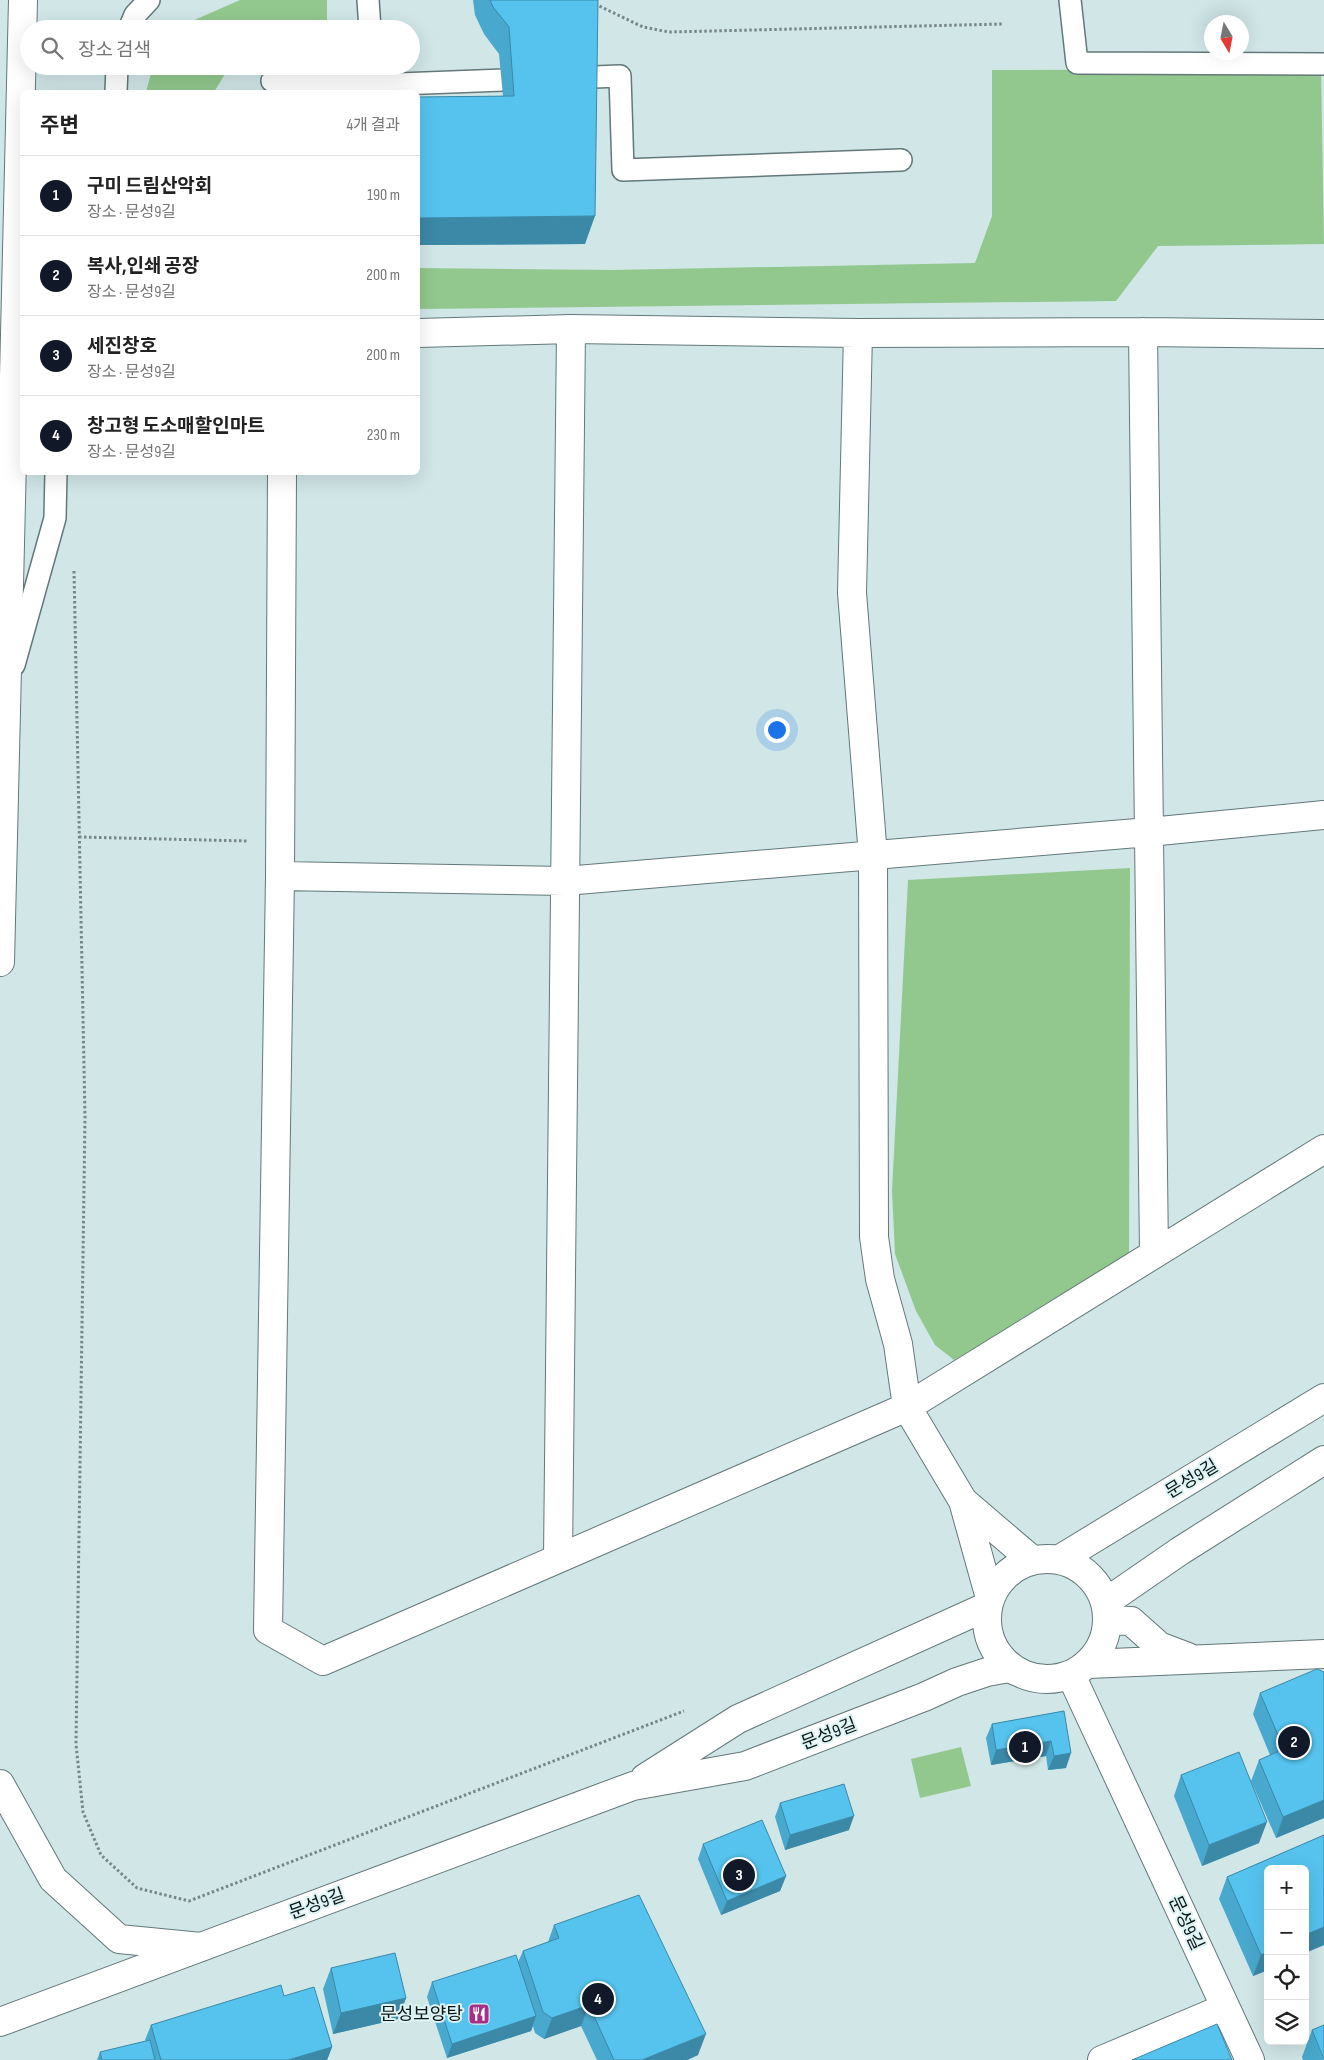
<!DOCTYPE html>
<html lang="ko">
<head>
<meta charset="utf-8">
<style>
  :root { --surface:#fff; --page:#f2f2f2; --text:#222; --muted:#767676; --line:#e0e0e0; --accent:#111827 }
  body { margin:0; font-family:"Sofia Sans Condensed","Noto Sans KR",sans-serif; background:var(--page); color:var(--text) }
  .controls { position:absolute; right:15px; bottom:15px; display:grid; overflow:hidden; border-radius:8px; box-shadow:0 5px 20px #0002 }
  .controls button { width:45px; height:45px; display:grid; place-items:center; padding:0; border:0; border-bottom:1px solid var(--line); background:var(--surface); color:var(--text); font:25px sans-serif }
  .compass { position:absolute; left:1204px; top:15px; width:45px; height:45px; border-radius:50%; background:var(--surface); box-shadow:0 5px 20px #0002; rotate:170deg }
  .you { position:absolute; left:776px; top:729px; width:18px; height:18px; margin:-12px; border:4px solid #fff; border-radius:50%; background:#1a73e8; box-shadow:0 0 0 8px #1a73e833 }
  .badge { display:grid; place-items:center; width:32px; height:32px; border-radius:50%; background:var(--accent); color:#fff; font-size:16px; font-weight:700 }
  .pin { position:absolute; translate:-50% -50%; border:2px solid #fff; box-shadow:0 1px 5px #0006 }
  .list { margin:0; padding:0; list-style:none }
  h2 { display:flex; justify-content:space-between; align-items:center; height:65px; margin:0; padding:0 20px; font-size:21px }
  h2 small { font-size:16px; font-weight:400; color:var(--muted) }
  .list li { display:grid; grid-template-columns:32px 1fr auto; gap:15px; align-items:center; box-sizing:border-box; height:80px; padding:0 20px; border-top:1px solid var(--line) }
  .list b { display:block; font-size:19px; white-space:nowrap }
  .list p { margin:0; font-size:16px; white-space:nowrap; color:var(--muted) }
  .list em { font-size:16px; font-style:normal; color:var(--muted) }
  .icon { flex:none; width:28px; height:28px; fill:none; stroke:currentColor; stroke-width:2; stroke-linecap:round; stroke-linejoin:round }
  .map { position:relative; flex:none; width:1324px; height:2060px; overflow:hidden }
  .search { position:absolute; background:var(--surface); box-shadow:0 5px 20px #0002; left:20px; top:20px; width:400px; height:55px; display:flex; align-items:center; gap:12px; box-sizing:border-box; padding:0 18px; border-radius:28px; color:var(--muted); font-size:19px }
  .panel { position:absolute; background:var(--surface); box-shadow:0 5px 20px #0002; left:20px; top:90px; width:400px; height:385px; border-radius:8px }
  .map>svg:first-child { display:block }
  .green { fill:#92c88d }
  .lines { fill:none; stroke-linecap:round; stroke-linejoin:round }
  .service-casing { stroke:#647879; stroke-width:24 }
  .minor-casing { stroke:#647879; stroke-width:30 }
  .secondary-casing { stroke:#647879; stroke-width:30 }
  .path { stroke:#778787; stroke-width:3; stroke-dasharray:2.5 2.5; stroke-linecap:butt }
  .service { stroke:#fff; stroke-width:21 }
  .minor { stroke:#fff; stroke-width:28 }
  .secondary { stroke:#fff; stroke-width:28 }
  .wall { fill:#49a8cd }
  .shaded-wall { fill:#3c88a7 }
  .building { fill:#55c3ee; stroke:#3c88a7 }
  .labels { text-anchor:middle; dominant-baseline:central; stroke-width:4; stroke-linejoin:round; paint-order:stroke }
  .street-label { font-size:18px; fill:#0d1515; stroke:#ddf3f4 }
  .poi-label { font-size:18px; fill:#0d1515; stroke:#ddf3f4; text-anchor:end }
</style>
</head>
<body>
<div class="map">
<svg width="1324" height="2060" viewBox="0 0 1324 2060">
  <rect width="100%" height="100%" fill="#d0e6e7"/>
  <!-- green -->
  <path class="green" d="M240 0H327V29H182L190 22Z
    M153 66H230L214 92H146Z
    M1321 69 1324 244 1158 246 1116 301 418 309V268L614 270 975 263 992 216V70Z
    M1130 868 1129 1263 954 1360 935 1345 916 1311 895 1254 892 1191 908 880Z
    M961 1747 971 1786 920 1798 911 1759Z"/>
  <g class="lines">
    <!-- service casing -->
    <g class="service-casing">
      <path id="service" d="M368 0 370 29
        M1070 0 1077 63 1324 64
        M129 29 135 15 149 0
        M568 78 620 76 623 170 901 160
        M272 81 373 85 372 66
        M373 85 530 79
        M116 92 117 66
        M14 665 55 518 56 472"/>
    </g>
    <!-- minor casing -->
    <g class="minor-casing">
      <path id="minor" d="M1143 332 1154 1254
        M418 333 571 329 858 333 1143 332 1324 334
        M858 333 852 593 873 856 874 1237 880 1279 898 1344 907 1407 963 1501 990 1598
        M282 472 280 876 268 1630 323 1661 907 1407 1324 1149
        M280 876 565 881 1149 832 1324 815
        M963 1501 1032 1560
        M558 1558 571 329
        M987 1619a60 60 0 1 1 120 0a60 60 0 1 1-120 0Z
        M1060 1559 1324 1398
        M1106 1602 1180 1551 1324 1460
        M1108 1620 1131 1621 1159 1646 1188 1657
        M1088 1664 1324 1654
        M1071 1675 1250 2060
        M645 1778 738 1719 988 1606
        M0 2022 633 1786 745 1766 924 1697 957 1682 987 1672 1009 1668 1018 1672
        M1102 2060 1225 2008"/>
    </g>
    <!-- secondary casing -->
    <g class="secondary-casing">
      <path id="secondary" d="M0 962 23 0
        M0 1784 53 1879 119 1939 201 1947"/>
    </g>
    <!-- path -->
    <path class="path" d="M595 4 643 27 669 32 1003 24
      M74 571 85 1117 76 1744 83 1812 101 1855 137 1888 189 1901 684 1711
      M79 837 247 841"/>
    <!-- service -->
    <use href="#service" class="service"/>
    <!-- minor -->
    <use href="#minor" class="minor"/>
    <!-- secondary -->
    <use href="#secondary" class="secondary"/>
  </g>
  <!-- wall -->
  <path class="wall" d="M473 0H598L585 244 418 245V97L503 96 499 54 484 34 475 15Z
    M1260 1693 1324 1818 1276 1838 1251 1781 1259 1760 1270 1755 1253 1714Z
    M1064 1711 1066 1768 1048 1770 1046 1756 991 1765 986 1738 992 1724Z
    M1181 1775 1259 1843 1202 1866 1174 1796Z
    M780 1803 849 1830 785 1850 775 1817Z
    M1324 1835V1945L1305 1953V1869H1268V1970L1253 1976 1219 1899 1227 1877Z
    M703 1844 786 1876 780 1891 721 1915 698 1859Z
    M554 1925 698 2055 687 2060H597L581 2026 544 2039 535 2033 533 2026 531 2031 447 2058 427 1997 432 1982 518 1962 523 1951 548 1942Z
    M331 1968 406 1998 398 2019 333 2034 323 1989Z
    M284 1996 332 2047 327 2060H97L100 2052 146 2041 145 2040 151 2025Z
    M1312 2030 1324 2060H1303L1302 2057Z"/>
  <!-- shaded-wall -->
  <path class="shaded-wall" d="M595 216 585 244 418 245V218Z
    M1051 1741 1046 1756 991 1765 996 1750Z
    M1071 1753 1066 1768 1048 1770 1054 1756Z
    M1324 1800V1818L1276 1838 1283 1817Z
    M854 1816 849 1830 785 1850 790 1835Z
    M1267 1822 1259 1843 1202 1866 1209 1845Z
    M786 1876 780 1891 721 1915 727 1901Z
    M1324 1927V1945L1305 1953V1935Z
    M1268 1952V1970L1253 1976 1261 1955Z
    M406 1998 398 2019 333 2034 341 2013Z
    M589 2005 581 2026 544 2039 552 2018Z
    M536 2016 531 2031 447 2058 452 2044Z
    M706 2034 698 2055 687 2060H642Z
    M332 2047 327 2060H288Z"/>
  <!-- building -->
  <path class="building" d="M490 0H598L595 216 418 218V97L514 96 509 27 493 7Z
    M1317 1669 1324 1672V1800L1283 1817 1259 1760 1284 1749 1260 1693Z
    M1064 1711 1071 1753 1054 1756 1051 1741 996 1750 992 1724Z
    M1239 1752 1267 1822 1209 1845 1181 1775Z
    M844 1784 854 1816 790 1835 780 1803Z
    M762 1820 786 1876 727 1901 703 1844Z
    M1324 1835V1927L1305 1935V1869H1268V1952L1261 1955 1227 1877Z
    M639 1895 706 2034 642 2060H614L589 2005 552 2018 543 2012 523 1951 559 1938 554 1925Z
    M395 1953 406 1998 341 2013 331 1968Z
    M516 1955 536 2016 452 2044 432 1982Z
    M281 1985 284 1996 314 1987 332 2047 288 2060H161L151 2025Z
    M1217 2024 1232 2060H1132Z
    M1324 2025V2059L1312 2030Z
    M150 2040 155 2060H102L100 2052Z"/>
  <!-- icons -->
  <defs>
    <g id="restaurant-square" transform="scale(1.125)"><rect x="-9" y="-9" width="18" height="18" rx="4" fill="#a62f87" stroke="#ddf3f4"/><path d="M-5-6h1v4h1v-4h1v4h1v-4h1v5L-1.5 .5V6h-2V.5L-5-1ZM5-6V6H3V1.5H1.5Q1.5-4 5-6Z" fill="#fff"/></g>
  </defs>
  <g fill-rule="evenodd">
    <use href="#restaurant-square" x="479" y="2014"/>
  </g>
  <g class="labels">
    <!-- street labels -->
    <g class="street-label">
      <text transform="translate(1192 1479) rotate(-31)">문성9길</text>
      <text transform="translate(829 1734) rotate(-21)">문성9길</text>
      <text transform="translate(317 1904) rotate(-20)">문성9길</text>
      <text transform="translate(1186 1923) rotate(65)">문성9길</text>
    </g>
    <!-- poi labels -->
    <g class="poi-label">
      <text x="463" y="2014">문성보양탕</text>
    </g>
  </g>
</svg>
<div class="controls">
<button>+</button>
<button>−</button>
<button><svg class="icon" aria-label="locate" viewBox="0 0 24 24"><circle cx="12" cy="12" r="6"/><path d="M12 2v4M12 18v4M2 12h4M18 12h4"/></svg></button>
<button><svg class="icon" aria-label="layers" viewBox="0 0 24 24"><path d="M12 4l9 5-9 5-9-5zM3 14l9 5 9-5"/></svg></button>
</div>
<svg class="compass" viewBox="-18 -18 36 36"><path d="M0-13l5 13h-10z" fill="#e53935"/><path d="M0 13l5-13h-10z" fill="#767676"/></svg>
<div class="you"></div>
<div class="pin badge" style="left:1025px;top:1747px">1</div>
<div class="pin badge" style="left:1294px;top:1742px">2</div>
<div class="pin badge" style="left:739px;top:1875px">3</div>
<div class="pin badge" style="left:598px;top:1999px">4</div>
<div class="search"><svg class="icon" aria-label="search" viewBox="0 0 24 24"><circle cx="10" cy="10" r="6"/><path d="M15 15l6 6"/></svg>장소 검색</div>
<section class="panel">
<h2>주변<small>4개 결과</small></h2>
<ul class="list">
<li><span class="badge">1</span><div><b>구미 드림산악회</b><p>장소 · 문성9길</p></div><em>190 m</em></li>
<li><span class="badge">2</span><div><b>복사,인쇄 공장</b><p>장소 · 문성9길</p></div><em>200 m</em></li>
<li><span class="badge">3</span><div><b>세진창호</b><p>장소 · 문성9길</p></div><em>200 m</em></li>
<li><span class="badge">4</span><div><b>창고형 도소매할인마트</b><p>장소 · 문성9길</p></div><em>230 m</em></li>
</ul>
</section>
</div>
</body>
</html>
